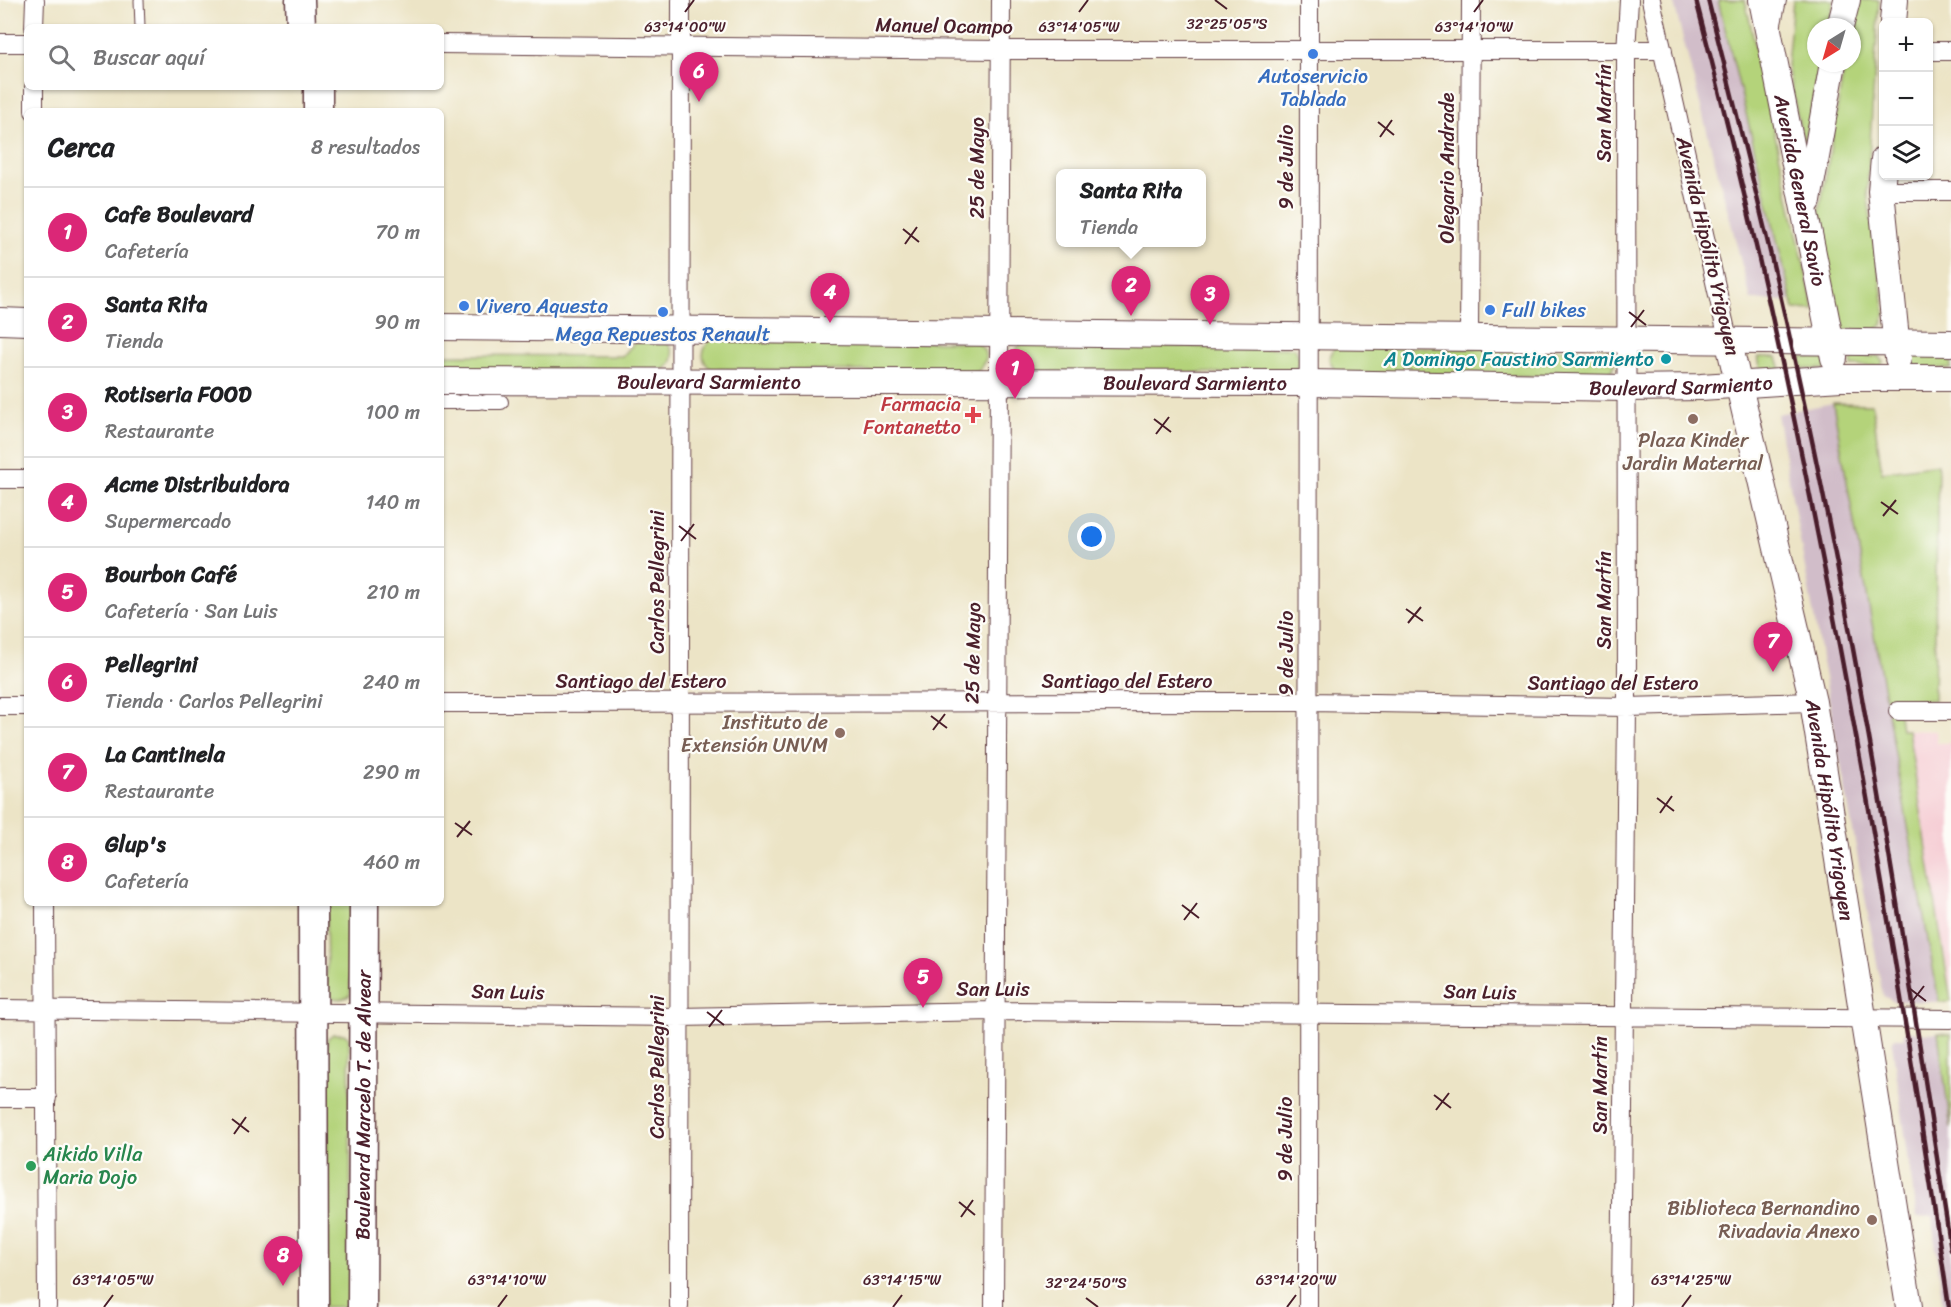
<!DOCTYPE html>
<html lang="es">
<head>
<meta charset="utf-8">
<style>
  :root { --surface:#fff; --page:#f2f2f2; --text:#202124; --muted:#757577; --line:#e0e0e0; --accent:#db2777 }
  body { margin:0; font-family:Sriracha,sans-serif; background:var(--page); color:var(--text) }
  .controls { position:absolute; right:18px; top:18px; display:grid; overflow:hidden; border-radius:9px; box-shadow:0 2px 4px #0004 }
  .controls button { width:54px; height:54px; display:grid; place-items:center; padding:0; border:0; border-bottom:2px solid var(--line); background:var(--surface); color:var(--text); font:30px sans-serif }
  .compass { position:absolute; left:1807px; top:18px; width:54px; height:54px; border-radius:50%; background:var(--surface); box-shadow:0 2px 4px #0004; rotate:217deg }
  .you { position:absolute; left:1092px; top:537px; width:21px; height:21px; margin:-15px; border:4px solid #fff; border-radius:50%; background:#1a73e8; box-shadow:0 0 0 9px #1a73e833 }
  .badge { display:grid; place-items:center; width:39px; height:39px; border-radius:50%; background:var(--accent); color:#fff; font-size:20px; font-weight:700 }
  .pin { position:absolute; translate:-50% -50px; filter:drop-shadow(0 2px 3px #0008) }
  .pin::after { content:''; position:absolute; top:32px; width:21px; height:18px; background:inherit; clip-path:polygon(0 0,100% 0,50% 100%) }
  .popup { position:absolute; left:1056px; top:169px; width:150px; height:78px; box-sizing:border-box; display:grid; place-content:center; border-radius:9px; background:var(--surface); filter:drop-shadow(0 2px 4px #0005); font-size:20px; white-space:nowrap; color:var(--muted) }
  .popup b { font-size:22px; color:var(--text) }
  .popup::after { content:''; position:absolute; left:50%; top:100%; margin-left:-12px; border:12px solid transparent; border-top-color:var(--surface) }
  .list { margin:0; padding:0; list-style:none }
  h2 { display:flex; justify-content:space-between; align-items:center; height:78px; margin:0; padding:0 24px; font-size:26px }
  h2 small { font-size:20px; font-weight:400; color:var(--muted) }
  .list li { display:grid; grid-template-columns:39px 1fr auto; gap:18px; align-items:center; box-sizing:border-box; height:90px; padding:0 24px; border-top:2px solid var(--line) }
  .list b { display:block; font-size:22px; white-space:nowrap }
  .list p { margin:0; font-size:20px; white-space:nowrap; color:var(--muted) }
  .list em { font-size:20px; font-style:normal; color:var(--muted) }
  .icon { flex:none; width:33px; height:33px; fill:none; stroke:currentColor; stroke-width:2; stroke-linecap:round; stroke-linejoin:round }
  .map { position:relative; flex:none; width:1951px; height:1307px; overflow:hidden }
  .search { position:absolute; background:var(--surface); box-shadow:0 2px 4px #0004; left:24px; top:24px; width:420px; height:66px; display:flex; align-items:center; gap:15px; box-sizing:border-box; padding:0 21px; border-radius:9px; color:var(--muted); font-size:22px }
  .panel { position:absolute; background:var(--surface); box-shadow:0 2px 4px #0004; left:24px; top:108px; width:420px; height:798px; border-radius:9px }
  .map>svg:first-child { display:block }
  .built { fill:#f6cfd6 }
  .industrial { fill:#d1bdc9 }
  .green { fill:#b4d37a; stroke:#7f7952; stroke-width:1.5 }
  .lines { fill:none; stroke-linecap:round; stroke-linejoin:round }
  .service-casing { stroke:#623d42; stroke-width:11 }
  .pedestrian-casing { stroke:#623d42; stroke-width:16 }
  .minor-casing { stroke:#623d42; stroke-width:20 }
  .secondary-casing { stroke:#623d42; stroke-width:28 }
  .primary-casing { stroke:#623d42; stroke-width:31 }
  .service { stroke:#fff; stroke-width:9 }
  .pedestrian { stroke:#fff; stroke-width:14 }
  .minor { stroke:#fff; stroke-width:18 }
  .secondary { stroke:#fff; stroke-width:26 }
  .primary { stroke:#fff; stroke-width:28 }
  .rail { stroke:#4a1f2b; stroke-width:4.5 }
  .ticks { fill:none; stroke:#4a1f2b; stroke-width:2 }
  .shop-dot { fill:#3f7fe0; stroke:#fdfcf7; stroke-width:2 }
  .culture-dot { fill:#0f9aa8; stroke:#fdfcf7; stroke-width:2 }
  .health-dot { fill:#e0444e; stroke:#fdfcf7; stroke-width:2 }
  .education-dot { fill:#8d6e63; stroke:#fdfcf7; stroke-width:2 }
  .leisure-dot { fill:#2e9e5b; stroke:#fdfcf7; stroke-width:2 }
  .labels { text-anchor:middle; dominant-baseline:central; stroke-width:4.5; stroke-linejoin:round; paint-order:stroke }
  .street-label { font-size:20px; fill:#4a1f2b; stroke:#fdfcf7 }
  .shop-label { font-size:20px; fill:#366cbe; stroke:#fdfcf7 }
  .culture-label { font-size:20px; fill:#0d838f; stroke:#fdfcf7; text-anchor:end }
  .health-label { font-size:20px; fill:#be3a42; stroke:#fdfcf7; text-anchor:end }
  .education-label { font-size:20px; fill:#785e54; stroke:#fdfcf7; text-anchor:end }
  .leisure-label { font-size:20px; fill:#27864d; stroke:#fdfcf7; text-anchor:start }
  .ticks-label { font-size:15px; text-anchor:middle; fill:#4a1f2b; stroke:#fdfcf7; stroke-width:4.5; stroke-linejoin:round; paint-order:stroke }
</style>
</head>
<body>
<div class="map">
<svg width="1951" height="1307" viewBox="0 0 1951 1307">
  <rect width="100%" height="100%" fill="#fdfcf7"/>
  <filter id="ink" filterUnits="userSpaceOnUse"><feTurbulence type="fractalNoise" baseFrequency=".0167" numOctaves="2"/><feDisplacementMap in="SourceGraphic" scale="12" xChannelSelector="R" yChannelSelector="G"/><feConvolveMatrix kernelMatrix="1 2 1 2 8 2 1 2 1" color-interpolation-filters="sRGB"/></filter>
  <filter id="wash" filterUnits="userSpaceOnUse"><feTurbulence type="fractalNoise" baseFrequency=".008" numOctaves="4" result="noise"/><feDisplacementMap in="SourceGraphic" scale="24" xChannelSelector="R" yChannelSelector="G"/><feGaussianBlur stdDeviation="1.35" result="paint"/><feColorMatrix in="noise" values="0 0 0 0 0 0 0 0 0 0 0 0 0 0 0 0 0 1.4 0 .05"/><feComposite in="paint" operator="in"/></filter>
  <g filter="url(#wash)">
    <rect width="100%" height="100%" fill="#ece4c6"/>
    <!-- built -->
    <path class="built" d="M1908 730 1936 731 1937 743H1951V991Z"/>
    <!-- industrial -->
    <path class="industrial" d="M1673 0H1718L1791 301 1751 300Z
      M1833 403 1939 1002 1893 1001 1883 996 1777 414Z
      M1904 1032 1938 1033 1951 1129V1307H1943L1932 1216 1917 1218 1892 1043 1894 1038H1904Z"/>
    <!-- green -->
    <path class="green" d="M1718 0H1745L1814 310 1794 309Z
      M1793 0H1834L1828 27H1816V63H1821L1804 147 1787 66Z
      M1858 0H1879L1867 192 1885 313 1882 325 1875 330H1841L1818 221 1845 63H1852V27Z
      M638 338 667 342C676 353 675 365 661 371H441V355L623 356Z
      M711 340 977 342 984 350 986 359 978 372 711 369C700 361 701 349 711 340Z
      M1021 344 1295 348 1300 361 1293 373 1021 372C1011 363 1012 353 1021 344Z
      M1335 346 1611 350 1615 363 1611 373 1604 377 1336 373 1329 359Z
      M1918 354H1951V369L1913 367V357Z
      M1825 356 1828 369H1803L1800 357Z
      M1856 356H1878L1883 362 1881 366H1852L1851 361Z
      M1758 357H1777L1781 370 1761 371Z
      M1833 403 1872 404 1882 472 1938 464 1934 700 1897 701 1901 730H1908L1951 1001 1939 1002Z
      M326 903H353L350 995C342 1000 334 1001 327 993Z
      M1938 1033 1951 1034V1129Z
      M333 1034H344L349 1038 352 1307H324L327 1039Z"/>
  </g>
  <g filter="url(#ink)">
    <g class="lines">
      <!-- service casing -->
      <g class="service-casing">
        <path id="service" d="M139 0 140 27"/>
      </g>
      <!-- pedestrian casing -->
      <g class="pedestrian-casing">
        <path id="pedestrian" d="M441 402H455
          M462 402H479
          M486 402H501"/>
      </g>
      <!-- minor casing -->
      <g class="minor-casing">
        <path id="minor" d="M1651 0 1728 339
          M34 27 35 0
          M1771 28 1777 0
          M0 43H27
          M441 44 999 50H1663
          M1928 51H1951
          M34 87V111
          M1881 191H1951
          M1469 337 1471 0
          M0 479H27
          M441 703 1308 702 1627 707 1813 702
          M0 706H27
          M1898 711H1951
          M45 903 47 1307
          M0 1009 679 1017 995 1011 1951 1019
          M0 1098H47
          M679 1307 681 0
          M994 1307 1001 0
          M1308 1307 1309 0
          M1621 1307 1627 707 1626 52 1629 0"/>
      </g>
      <!-- secondary casing -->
      <g class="secondary-casing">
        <g id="secondary">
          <path id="s1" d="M1762 0 1834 358"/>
          <path d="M1893 22 1895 0"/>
          <path d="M1840 27 1847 0"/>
          <path d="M1884 159 1881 191 1898 358"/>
          <path d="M1808 201 1833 63"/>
          <path d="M0 321 27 322"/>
          <path d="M441 327 1951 343"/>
          <path id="s2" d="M1728 339 1813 702 1909 1307"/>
          <path id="s3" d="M441 381 1308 383 1626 388 1701 387 1841 378H1951"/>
        </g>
      </g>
      <!-- primary casing -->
      <g class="primary-casing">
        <g id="primary">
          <path d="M300 0 301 27"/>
          <path d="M318 111V87"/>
          <path d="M313 903 314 1307"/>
          <path id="s4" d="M362 1307 364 903"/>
        </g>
      </g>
      <!-- service -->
      <use href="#service" class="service"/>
      <!-- pedestrian -->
      <use href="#pedestrian" class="pedestrian"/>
      <!-- minor -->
      <use href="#minor" class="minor"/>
      <!-- secondary -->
      <use href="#secondary" class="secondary"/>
      <!-- primary -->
      <use href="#primary" class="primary"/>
      <!-- rail -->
      <path class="rail" d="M1696 0C1808 430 1884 868 1949 1307
        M1708 0C1740 126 1772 253 1799 380 1862 667 1907 959 1951 1250"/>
    </g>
  </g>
  <!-- ticks -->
  <path class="ticks" d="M1215 0 1227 9M685 12 694 0M1079 12 1088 0M1474 12 1483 0M1378 122 1394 135M1380 137 1392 120M903 229 919 242M905 244 917 227M1629 312 1646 325M1631 327 1644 310M1154 419 1171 432M1156 434 1169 417M1881 502 1898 514M1883 516 1896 500M679 526 696 539M681 541 694 524M1406 609 1423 621M1408 623 1421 607M931 716 947 728M933 730 945 714M1657 798 1674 811M1660 813 1672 796M455 823 472 835M457 837 470 821M1182 905 1199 918M1184 920 1197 903M1909 988 1926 1001M1911 1003 1924 986M707 1012 724 1025M709 1027 722 1010M1434 1095 1451 1108M1436 1110 1449 1093M232 1119 249 1132M234 1134 246 1117M959 1202 975 1215M961 1217 973 1200M1086 1298 1098 1307M104 1307 113 1295M498 1307 507 1295M893 1307 902 1295M1287 1307 1296 1295M1682 1307 1691 1295"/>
  <!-- markers -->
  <g class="shop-dot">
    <circle cx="1313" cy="54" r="6"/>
    <circle cx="464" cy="306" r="6"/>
    <circle cx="1490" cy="310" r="6"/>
    <circle cx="663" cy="312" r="6"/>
  </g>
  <circle class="culture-dot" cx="1666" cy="359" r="6"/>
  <path class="health-dot" d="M970 406h6v6h6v6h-6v6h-6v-6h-6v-6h6z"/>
  <g class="education-dot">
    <circle cx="1693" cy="419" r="6"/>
    <circle cx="840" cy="733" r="6"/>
    <circle cx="1872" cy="1220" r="6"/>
  </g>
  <circle class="leisure-dot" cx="31" cy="1166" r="6"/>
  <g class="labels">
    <!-- street labels -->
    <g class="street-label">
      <text transform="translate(944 26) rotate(1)">Manuel Ocampo</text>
      <text transform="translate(1604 113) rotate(-90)">San Martín</text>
      <text transform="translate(1286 167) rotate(-90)">9 de Julio</text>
      <text transform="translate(977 168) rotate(-90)">25 de Mayo</text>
      <text transform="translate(1447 168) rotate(-90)">Olegario Andrade</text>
      <text stroke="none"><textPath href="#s1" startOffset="194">Avenida General Savio</textPath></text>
      <text transform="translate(1708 246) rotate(77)">Avenida Hipólito Yrigoyen</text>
      <text stroke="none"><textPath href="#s3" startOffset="268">Boulevard Sarmiento</textPath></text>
      <text stroke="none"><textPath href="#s3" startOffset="754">Boulevard Sarmiento</textPath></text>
      <text stroke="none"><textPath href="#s3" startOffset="1240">Boulevard Sarmiento</textPath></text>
      <text transform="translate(657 582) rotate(-90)">Carlos Pellegrini</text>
      <text transform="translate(1604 600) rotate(-90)">San Martín</text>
      <text transform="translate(973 653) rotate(-89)">25 de Mayo</text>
      <text transform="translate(1286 653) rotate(-90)">9 de Julio</text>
      <text x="641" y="681">Santiago del Estero</text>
      <text x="1127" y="681">Santiago del Estero</text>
      <text x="1613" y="683">Santiago del Estero</text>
      <text stroke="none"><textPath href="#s2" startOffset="482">Avenida Hipólito Yrigoyen</textPath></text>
      <text x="993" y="989">San Luis</text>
      <text transform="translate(508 992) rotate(1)">San Luis</text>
      <text transform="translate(1480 992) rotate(1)">San Luis</text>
      <text transform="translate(657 1067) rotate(-90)">Carlos Pellegrini</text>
      <text transform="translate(1600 1085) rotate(-90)">San Martín</text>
      <text stroke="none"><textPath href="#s4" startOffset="202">Boulevard Marcelo T. de Alvear</textPath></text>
      <text transform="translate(1285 1139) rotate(-90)">9 de Julio</text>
    </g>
    <!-- shop labels -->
    <g class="shop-label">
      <text x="1313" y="76">Autoservicio<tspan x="1313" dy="23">Tablada</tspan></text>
      <text x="476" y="306" text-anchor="start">Vivero Aquesta</text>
      <text x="1502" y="310" text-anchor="start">Full bikes</text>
      <text x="663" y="334">Mega Repuestos Renault</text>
    </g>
    <!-- culture labels -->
    <g class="culture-label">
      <text x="1654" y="359">A Domingo Faustino Sarmiento</text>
    </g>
    <!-- health labels -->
    <g class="health-label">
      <text x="961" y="404">Farmacia<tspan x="961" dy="23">Fontanetto</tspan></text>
    </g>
    <!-- education labels -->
    <g class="education-label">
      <text x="1693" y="440" text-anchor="middle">Plaza Kinder<tspan x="1693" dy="23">Jardin Maternal</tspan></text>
      <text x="828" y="722">Instituto de<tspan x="828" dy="23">Extensión UNVM</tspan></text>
      <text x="1860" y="1208">Biblioteca Bernandino<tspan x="1860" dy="23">Rivadavia Anexo</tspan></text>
    </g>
    <!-- leisure labels -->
    <g class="leisure-label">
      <text x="43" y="1154">Aikido Villa<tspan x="43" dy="23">Maria Dojo</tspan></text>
    </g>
  </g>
  <g class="ticks-label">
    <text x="1227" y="29">32°25'05"S</text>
    <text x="685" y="32">63°14'00"W</text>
    <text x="1079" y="32">63°14'05"W</text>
    <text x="1474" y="32">63°14'10"W</text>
    <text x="113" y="1285">63°14'05"W</text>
    <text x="507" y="1285">63°14'10"W</text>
    <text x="902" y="1285">63°14'15"W</text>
    <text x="1296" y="1285">63°14'20"W</text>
    <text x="1691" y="1285">63°14'25"W</text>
    <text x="1086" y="1288">32°24'50"S</text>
  </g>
</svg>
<div class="controls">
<button>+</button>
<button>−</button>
<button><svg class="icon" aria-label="layers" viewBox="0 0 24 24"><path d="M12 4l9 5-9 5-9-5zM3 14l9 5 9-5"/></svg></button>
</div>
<svg class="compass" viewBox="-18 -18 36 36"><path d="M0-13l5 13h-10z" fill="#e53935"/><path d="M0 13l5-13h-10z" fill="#757577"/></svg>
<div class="you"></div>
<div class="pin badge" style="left:1015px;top:399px">1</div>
<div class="pin badge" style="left:1131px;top:316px">2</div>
<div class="popup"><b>Santa Rita</b>Tienda</div>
<div class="pin badge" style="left:1210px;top:325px">3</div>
<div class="pin badge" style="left:830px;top:323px">4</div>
<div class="pin badge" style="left:923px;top:1008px">5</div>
<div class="pin badge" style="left:699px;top:102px">6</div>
<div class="pin badge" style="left:1773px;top:672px">7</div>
<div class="pin badge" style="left:283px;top:1286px">8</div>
<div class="search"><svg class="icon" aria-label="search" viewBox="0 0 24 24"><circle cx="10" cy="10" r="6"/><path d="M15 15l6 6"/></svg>Buscar aquí</div>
<section class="panel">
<h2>Cerca<small>8 resultados</small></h2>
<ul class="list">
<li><span class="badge">1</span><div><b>Cafe Boulevard</b><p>Cafetería</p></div><em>70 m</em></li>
<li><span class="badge">2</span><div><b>Santa Rita</b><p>Tienda</p></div><em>90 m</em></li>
<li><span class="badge">3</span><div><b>Rotiseria FOOD</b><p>Restaurante</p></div><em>100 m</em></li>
<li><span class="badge">4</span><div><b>Acme Distribuidora</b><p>Supermercado</p></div><em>140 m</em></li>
<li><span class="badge">5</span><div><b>Bourbon Café</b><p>Cafetería · San Luis</p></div><em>210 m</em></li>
<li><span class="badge">6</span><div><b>Pellegrini</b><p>Tienda · Carlos Pellegrini</p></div><em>240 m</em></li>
<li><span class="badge">7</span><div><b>La Cantinela</b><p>Restaurante</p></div><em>290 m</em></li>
<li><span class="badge">8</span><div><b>Glup's</b><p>Cafetería</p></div><em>460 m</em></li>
</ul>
</section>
</div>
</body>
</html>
